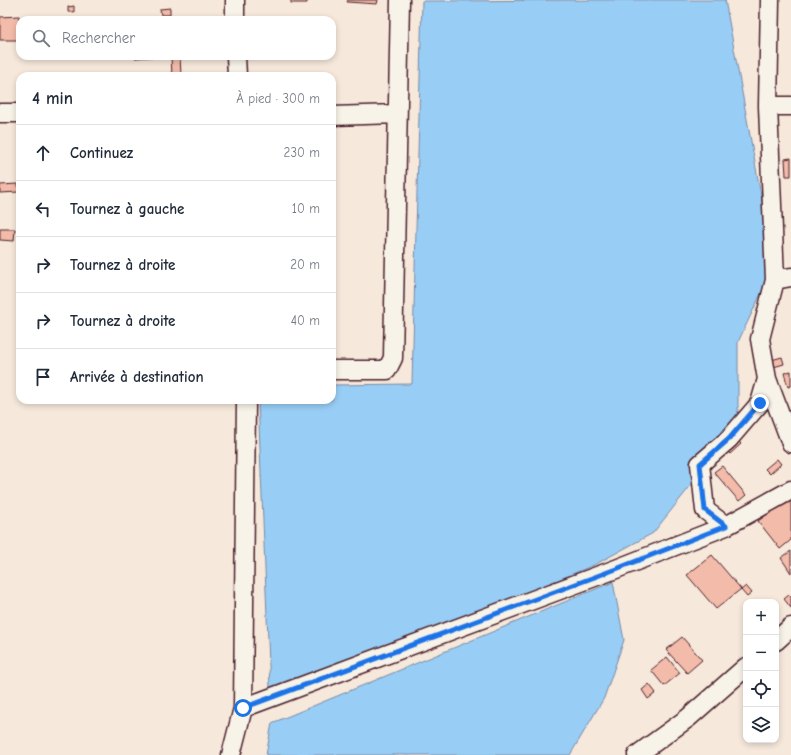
<!DOCTYPE html>
<html lang="fr">
<head>
<meta charset="utf-8">
<style>
  :root { --surface:#fff; --page:#f6f6f7; --text:#1f2937; --muted:#747a83; --line:#e0e1e3 }
  body { margin:0; font-family:"Comic Neue",sans-serif; background:var(--page); color:var(--text) }
  .controls { position:absolute; right:12px; bottom:12px; display:grid; overflow:hidden; border-radius:8px; box-shadow:0 2px 6px #0003 }
  .controls button { width:36px; height:36px; display:grid; place-items:center; padding:0; border:0; border-bottom:1px solid var(--line); background:var(--surface); color:var(--text); font:20px sans-serif }
  .stop { position:absolute; width:12px; height:12px; margin:-9px; border:3px solid #1a73e8; border-radius:50%; background:#fff }
  .stop.end { background:#1a73e8; border-color:#fff; box-shadow:0 1px 4px #0008 }
  .list { margin:0; padding:0; list-style:none }
  h2 { display:flex; justify-content:space-between; align-items:center; height:52px; margin:0; padding:0 16px; font-size:17px }
  h2 small { font-size:13px; font-weight:400; color:var(--muted) }
  .list li { display:grid; grid-template-columns:26px 1fr auto; gap:12px; align-items:center; box-sizing:border-box; height:56px; padding:0 16px; border-top:1px solid var(--line) }
  .list b { display:block; font-size:15px; white-space:nowrap }
  .list em { font-size:13px; font-style:normal; color:var(--muted) }
  .icon { flex:none; width:22px; height:22px; fill:none; stroke:currentColor; stroke-width:2; stroke-linecap:round; stroke-linejoin:round }
  .map { position:relative; flex:none; width:791px; height:755px; overflow:hidden }
  .search { position:absolute; background:var(--surface); box-shadow:0 2px 6px #0003; left:16px; top:16px; width:320px; height:44px; display:flex; align-items:center; gap:10px; box-sizing:border-box; padding:0 14px; border-radius:12px; color:var(--muted); font-size:15px }
  .panel { position:absolute; background:var(--surface); box-shadow:0 2px 6px #0003; left:16px; top:72px; width:320px; height:332px; border-radius:12px }
  .map>svg:first-child { display:block }
  .water { fill:#98cef6; stroke:#7988a5 }
  .building { fill:#f3bba9; stroke:#4a1f2b }
  .lines { fill:none; stroke-linecap:round; stroke-linejoin:round }
  .minor-casing { stroke:#4a1f2b; stroke-width:21 }
  .minor { stroke:#f7f3e8; stroke-width:18 }
  .route { stroke:#1a73e8; stroke-width:5 }
</style>
</head>
<body>
<div class="map">
<svg width="791" height="755" viewBox="0 0 791 755">
  <rect width="100%" height="100%" fill="#f6e8db"/>
  <filter id="ink" filterUnits="userSpaceOnUse"><feTurbulence type="fractalNoise" baseFrequency=".025" numOctaves="2"/><feDisplacementMap in="SourceGraphic" scale="8" xChannelSelector="R" yChannelSelector="G"/><feConvolveMatrix kernelMatrix="1 2 1 2 8 2 1 2 1" color-interpolation-filters="sRGB"/></filter>
  <g filter="url(#ink)">
    <!-- water -->
    <path class="water" d="M610 0H725L774 266 738 342V421L708 464 653 533 594 565 379 654 270 688 258 400H332V385L412 384 422 1Z
      M613 582 624 640 604 698 570 755H266L272 723Z"/>
    <!-- building -->
    <path class="building" d="M291 0H307V3H291Z
      M348 0H378L377 4 347 2Z
      M74 6V12H68V7Z
      M170 8V15H161L160 9Z
      M19 16V40H0V17Z
      M135 56H163L135 58Z
      M171 56H180L181 75 172 76Z
      M791 158V176H786L785 159Z
      M18 184 19 192 0 193V185Z
      M0 229H15L14 241 0 240Z
      M782 357 784 364 770 368 768 361Z
      M791 371V386L788 387 784 373Z
      M736 438 741 444 730 454 724 447Z
      M777 459 781 464 770 474 765 469Z
      M722 466 746 495 739 501 714 472Z
      M791 497V540L780 549 758 521Z
      M791 551V573L781 558Z
      M712 555 741 589 716 609 687 575Z
      M746 586 752 593 747 597 741 590Z
      M789 595 791 597V608L784 599Z
      M682 637 702 660 687 673 666 650Z
      M667 657 680 673 664 686 651 670Z
      M649 684 656 693 648 699 642 690Z"/>
    <g class="lines">
      <!-- minor casing -->
      <g class="minor-casing">
        <path id="minor" d="M235 0V20
          M236 56 237 76
          M768 106H791
          M0 113H20
          M332 116 397 114
          M775 280 791 277
          M332 370H387L393 358 400 0
          M767 379 791 443
          M726 526 705 510 700 464 729 439 760 403 767 379 760 339 775 280 768 106 770 0
          M776 641 791 627
          M243 708 616 569 726 526 791 490
          M231 755 243 708 246 400
          M637 755 688 718 746 667"/>
      </g>
      <!-- minor -->
      <use href="#minor" class="minor"/>
    </g>
  </g>
  <g class="lines" filter="url(#ink)">
    <!-- route -->
    <path class="route" d="M243 708 616 569 726 526 705 510 700 464 729 439 760 403"/>
  </g>
</svg>
<div class="controls">
<button>+</button>
<button>−</button>
<button><svg class="icon" aria-label="locate" viewBox="0 0 24 24"><circle cx="12" cy="12" r="6"/><path d="M12 2v4M12 18v4M2 12h4M18 12h4"/></svg></button>
<button><svg class="icon" aria-label="layers" viewBox="0 0 24 24"><path d="M12 4l9 5-9 5-9-5zM3 14l9 5 9-5"/></svg></button>
</div>
<div class="stop" style="left:243px;top:708px"></div>
<div class="stop end" style="left:760px;top:403px"></div>
<div class="search"><svg class="icon" aria-label="search" viewBox="0 0 24 24"><circle cx="10" cy="10" r="6"/><path d="M15 15l6 6"/></svg>Rechercher</div>
<section class="panel">
<h2>4 min<small>À pied · 300 m</small></h2>
<ul class="list">
<li><svg class="icon" aria-label="ahead" viewBox="0 0 24 24"><path d="M12 20V5M6 11l6-6 6 6"/></svg><div><b>Continuez</b></div><em>230 m</em></li>
<li><svg class="icon" aria-label="left" viewBox="0 0 24 24"><path d="M17 20v-9H6M10 6l-5 5 5 5"/></svg><div><b>Tournez à gauche</b></div><em>10 m</em></li>
<li><svg class="icon" aria-label="right" viewBox="0 0 24 24"><path d="M7 20v-9h11M14 6l5 5-5 5"/></svg><div><b>Tournez à droite</b></div><em>20 m</em></li>
<li><svg class="icon" aria-label="right" viewBox="0 0 24 24"><path d="M7 20v-9h11M14 6l5 5-5 5"/></svg><div><b>Tournez à droite</b></div><em>40 m</em></li>
<li><svg class="icon" aria-label="arrive" viewBox="0 0 24 24"><path d="M6 21V4h12l-3 4 3 4H6"/></svg><div><b>Arrivée à destination</b></div></li>
</ul>
</section>
</div>
</body>
</html>
